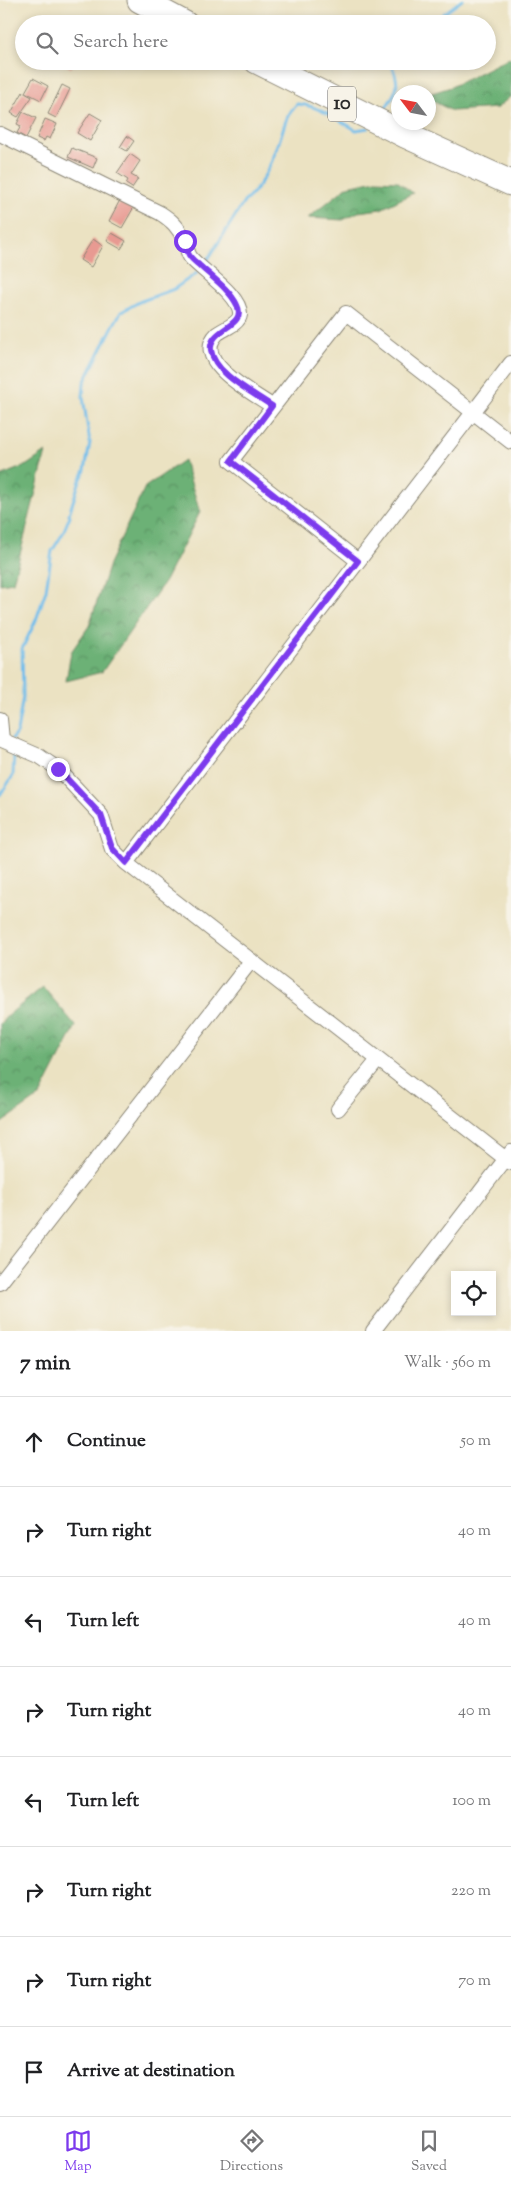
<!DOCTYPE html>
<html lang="en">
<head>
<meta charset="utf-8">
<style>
  :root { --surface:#fff; --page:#f6f6f6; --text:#202124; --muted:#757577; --line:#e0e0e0; --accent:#7c3aed }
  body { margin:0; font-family:"Sorts Mill Goudy",serif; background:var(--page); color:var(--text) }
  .controls { position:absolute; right:15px; bottom:15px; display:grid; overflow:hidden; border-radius:0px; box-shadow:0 2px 8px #0003 }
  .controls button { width:45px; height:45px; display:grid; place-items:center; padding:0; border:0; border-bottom:1px solid var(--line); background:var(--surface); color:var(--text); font:25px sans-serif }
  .compass { position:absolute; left:391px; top:85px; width:45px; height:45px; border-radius:50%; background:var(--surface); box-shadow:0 2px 8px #0003; rotate:302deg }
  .stop { position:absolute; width:15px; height:15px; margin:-11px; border:4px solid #7c3aed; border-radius:50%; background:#fff }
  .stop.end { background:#7c3aed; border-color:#fff; box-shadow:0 1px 5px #0008 }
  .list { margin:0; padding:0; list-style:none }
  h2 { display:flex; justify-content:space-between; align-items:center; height:65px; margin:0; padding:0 20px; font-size:21px }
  h2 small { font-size:16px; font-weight:400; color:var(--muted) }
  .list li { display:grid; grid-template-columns:32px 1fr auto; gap:15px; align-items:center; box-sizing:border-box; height:90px; padding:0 20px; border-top:1px solid var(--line) }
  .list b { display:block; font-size:19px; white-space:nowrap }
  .list em { font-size:16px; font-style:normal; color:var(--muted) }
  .icon { flex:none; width:28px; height:28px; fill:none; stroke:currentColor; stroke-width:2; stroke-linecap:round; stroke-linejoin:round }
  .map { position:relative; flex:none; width:511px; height:1331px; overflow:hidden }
  .search { position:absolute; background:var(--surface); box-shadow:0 2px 8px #0003; left:15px; right:15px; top:15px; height:55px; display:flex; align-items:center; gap:12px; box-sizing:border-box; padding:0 18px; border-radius:28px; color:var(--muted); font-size:19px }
  .sheet { height:785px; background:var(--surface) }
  nav { display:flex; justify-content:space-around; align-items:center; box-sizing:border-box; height:70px; border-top:1px solid var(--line); background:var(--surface); font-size:14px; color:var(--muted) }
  nav a { display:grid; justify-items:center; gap:2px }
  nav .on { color:var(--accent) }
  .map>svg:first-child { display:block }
  .forest { fill:url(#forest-crowns); stroke:#4c6e50 }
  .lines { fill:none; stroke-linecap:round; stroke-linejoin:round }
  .stream { stroke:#71bdeb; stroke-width:3 }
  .building { fill:#e89a92 }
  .street-casing { stroke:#8b8676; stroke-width:16 }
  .highway-casing { stroke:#8b8676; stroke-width:27 }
  .street { stroke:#fff; stroke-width:14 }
  .highway { stroke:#fff; stroke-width:25 }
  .route { stroke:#7c3aed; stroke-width:6 }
  .labels { text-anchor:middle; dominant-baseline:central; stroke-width:4; stroke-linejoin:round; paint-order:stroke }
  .shield { fill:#f7f3e8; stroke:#686764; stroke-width:1 }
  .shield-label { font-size:20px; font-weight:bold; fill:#2b2b2b }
</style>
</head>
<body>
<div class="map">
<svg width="511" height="1331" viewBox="0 0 511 1331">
  <defs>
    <pattern id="forest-crowns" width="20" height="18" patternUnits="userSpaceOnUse" patternTransform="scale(1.25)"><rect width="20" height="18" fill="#6cb176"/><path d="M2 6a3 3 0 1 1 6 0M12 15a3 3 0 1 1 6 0" fill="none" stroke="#599061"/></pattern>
  </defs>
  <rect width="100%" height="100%" fill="#f7f3e8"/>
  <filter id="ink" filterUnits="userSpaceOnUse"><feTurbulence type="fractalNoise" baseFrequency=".02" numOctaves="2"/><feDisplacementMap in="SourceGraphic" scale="10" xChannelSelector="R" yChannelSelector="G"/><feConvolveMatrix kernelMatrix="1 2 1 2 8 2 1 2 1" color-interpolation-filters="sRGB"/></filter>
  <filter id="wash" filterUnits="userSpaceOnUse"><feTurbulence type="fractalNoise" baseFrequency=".0096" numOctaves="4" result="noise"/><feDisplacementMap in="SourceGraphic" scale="20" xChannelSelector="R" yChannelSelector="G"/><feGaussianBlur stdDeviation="1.12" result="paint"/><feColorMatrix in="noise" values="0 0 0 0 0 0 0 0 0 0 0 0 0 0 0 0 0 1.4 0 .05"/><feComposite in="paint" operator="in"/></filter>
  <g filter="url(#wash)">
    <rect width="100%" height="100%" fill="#ebe2c2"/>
    <!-- forest -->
    <path class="forest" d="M511 57V96L497 108 452 111 429 99V94L451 87Z
      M376 180 397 181 413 193 381 209 358 212 343 220 308 218 348 186Z
      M46 452 13 582 0 584V476L27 465Z
      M184 460 200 512 165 581 102 672 66 681 71 652 89 626 109 564 145 487Z
      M43 987 76 1026 40 1096 0 1124V1024L7 1016Z"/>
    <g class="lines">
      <!-- stream -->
      <path class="stream" d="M430 24 462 0
        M383 112C395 93 402 88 392 66L395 61
        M205 264 244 202C261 188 272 163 279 142 284 128 285 115 297 104 318 105 338 120 356 130L368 128
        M12 739 17 732 23 696 22 649 36 620 46 590 52 551 62 535 70 516 69 514 79 483 85 470 90 443 83 397 84 383 113 326 121 312 139 302 174 289 197 273
        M0 795 13 776 14 755"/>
    </g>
    <g id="blocks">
      <!-- building -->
      <path class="building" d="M59 61H75L71 68Z
        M33 78 48 86 41 100 25 92Z
        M62 85 70 89 56 118 48 114Z
        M23 92 32 97 18 117 11 113Z
        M23 112 36 118 26 138 17 133 21 126 17 124Z
        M90 113 102 120 90 141 77 133Z
        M45 119 57 124 50 139 46 137 44 141 37 138Z
        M127 136 134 141 127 151 120 147Z
        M72 148 97 158 93 168 68 157Z
        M130 154 140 161 131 175 138 179 132 188 126 184 128 180 117 173Z
        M120 200 134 207 122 228 109 221Z
        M112 233 126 241 121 249 107 241Z
        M93 239 103 246 91 267 80 260Z"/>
    </g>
  </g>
  <g filter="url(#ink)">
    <use href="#blocks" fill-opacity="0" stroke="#8b8676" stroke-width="1"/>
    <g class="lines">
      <!-- street casing -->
      <g class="street-casing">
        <path id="street" d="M0 134 160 213C171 220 179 227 184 240 187 246 187 253 191 258 202 271 242 296 240 315 239 324 223 329 217 334 190 361 255 394 272 406
          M358 561 231 461 346 313 511 442
          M0 719 2 740 39 756 58 769 101 815 112 849 126 863 511 1163
          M126 863 511 363
          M338 1109 378 1060
          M0 1283 251 961
          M373 1331 511 1152"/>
      </g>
      <!-- highway casing -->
      <g class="highway-casing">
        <path id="highway" d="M140 0 185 24
          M257 61 405 135 511 183"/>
      </g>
      <!-- street -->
      <use href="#street" class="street"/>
      <!-- highway -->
      <use href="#highway" class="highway"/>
    </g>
  </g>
  <g class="lines" filter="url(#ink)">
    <!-- route -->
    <path class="route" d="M58 769 101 815 112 848 126 863 358 561 231 461 272 406C254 393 214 374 211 350 208 328 248 327 237 305 230 290 213 278 200 266 197 263 192 260 189 255 187 251 186 245 185 241"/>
  </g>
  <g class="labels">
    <!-- shield labels -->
    <rect class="shield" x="328" y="86.5" width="28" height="35" rx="4"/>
    <g class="shield-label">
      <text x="342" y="104">10</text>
    </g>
  </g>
</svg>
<div class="controls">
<button><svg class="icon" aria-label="locate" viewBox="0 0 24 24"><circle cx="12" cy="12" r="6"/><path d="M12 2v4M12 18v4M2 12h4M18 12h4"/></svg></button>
</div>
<svg class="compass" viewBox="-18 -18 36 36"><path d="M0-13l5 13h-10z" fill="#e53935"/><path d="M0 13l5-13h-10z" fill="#757577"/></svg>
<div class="stop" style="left:185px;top:241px"></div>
<div class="stop end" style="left:58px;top:769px"></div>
<div class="search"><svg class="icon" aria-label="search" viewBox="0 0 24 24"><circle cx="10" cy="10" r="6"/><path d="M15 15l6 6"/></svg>Search here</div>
</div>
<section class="sheet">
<h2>7 min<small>Walk · 560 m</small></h2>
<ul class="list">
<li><svg class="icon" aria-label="ahead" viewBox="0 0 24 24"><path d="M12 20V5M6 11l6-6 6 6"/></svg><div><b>Continue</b></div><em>50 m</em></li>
<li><svg class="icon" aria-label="right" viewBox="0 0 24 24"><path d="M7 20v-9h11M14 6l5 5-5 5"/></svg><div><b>Turn right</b></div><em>40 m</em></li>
<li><svg class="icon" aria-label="left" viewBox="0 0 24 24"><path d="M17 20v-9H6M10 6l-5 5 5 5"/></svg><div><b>Turn left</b></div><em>40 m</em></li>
<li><svg class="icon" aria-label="right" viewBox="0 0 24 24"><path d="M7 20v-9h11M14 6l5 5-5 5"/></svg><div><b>Turn right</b></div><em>40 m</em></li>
<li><svg class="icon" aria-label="left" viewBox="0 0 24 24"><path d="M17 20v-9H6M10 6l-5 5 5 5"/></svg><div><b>Turn left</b></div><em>100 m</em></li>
<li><svg class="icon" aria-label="right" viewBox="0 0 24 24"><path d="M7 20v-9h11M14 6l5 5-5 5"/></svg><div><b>Turn right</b></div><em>220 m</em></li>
<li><svg class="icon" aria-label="right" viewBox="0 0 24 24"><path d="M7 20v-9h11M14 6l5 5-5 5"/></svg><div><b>Turn right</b></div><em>70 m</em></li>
<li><svg class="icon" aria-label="arrive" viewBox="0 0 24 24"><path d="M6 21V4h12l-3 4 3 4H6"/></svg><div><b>Arrive at destination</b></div></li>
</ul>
</section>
<nav>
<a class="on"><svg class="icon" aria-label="map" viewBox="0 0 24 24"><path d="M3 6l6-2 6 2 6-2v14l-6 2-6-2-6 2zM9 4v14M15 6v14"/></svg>Map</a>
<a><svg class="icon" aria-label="directions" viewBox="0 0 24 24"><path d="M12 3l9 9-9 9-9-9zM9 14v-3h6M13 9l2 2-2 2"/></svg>Directions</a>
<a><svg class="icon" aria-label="saved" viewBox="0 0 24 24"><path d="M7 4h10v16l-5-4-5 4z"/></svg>Saved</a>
</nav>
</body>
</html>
